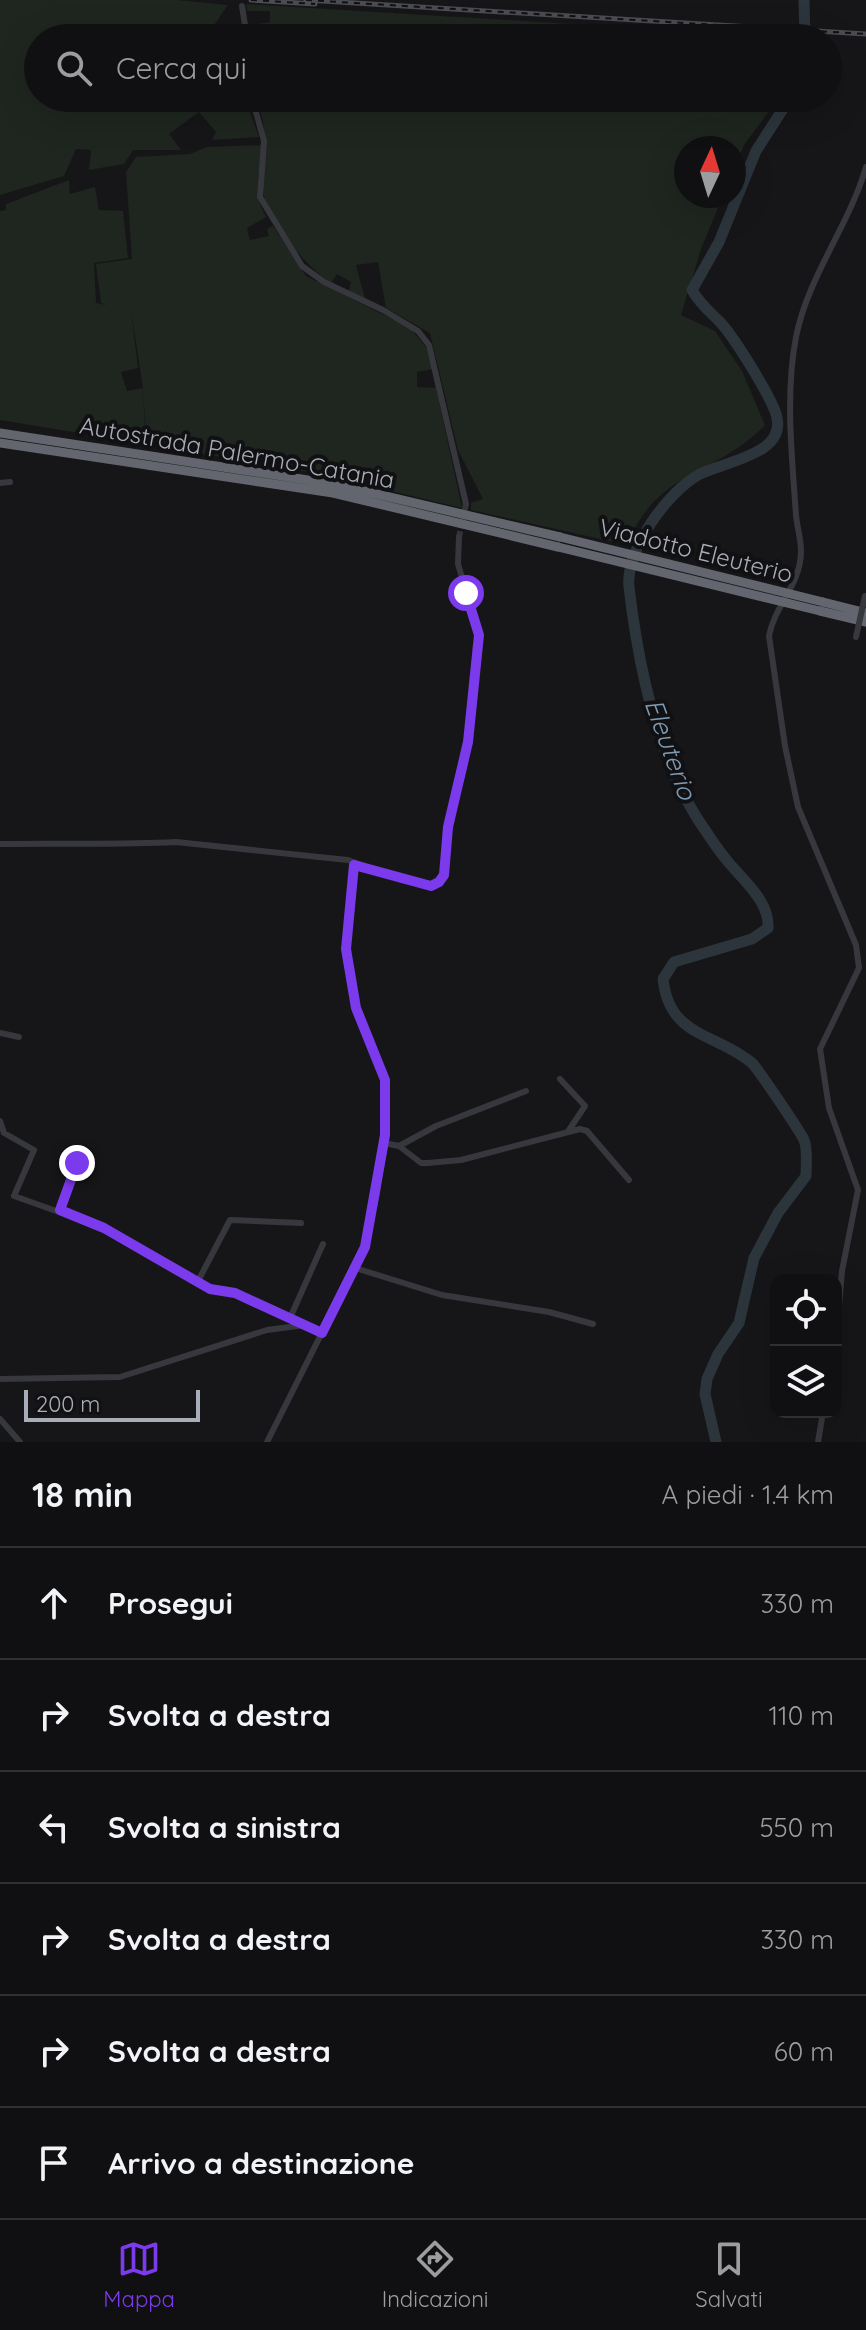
<!DOCTYPE html>
<html lang="it">
<head>
<meta charset="utf-8">
<style>
  :root { --surface:#101012; --page:#1e1e20; --text:#f1f3f6; --muted:#9c9d9f; --line:#303032; --accent:#7c3aed }
  body { margin:0; font-family:Quicksand,sans-serif; background:var(--page); color:var(--text) }
  .controls { position:absolute; right:24px; bottom:24px; display:grid; overflow:hidden; border-radius:16px; box-shadow:0 8px 32px #0002 }
  .controls button { width:72px; height:72px; display:grid; place-items:center; padding:0; border:0; border-bottom:2px solid var(--line); background:var(--surface); color:var(--text); font:40px sans-serif }
  .compass { position:absolute; left:674px; top:136px; width:72px; height:72px; border-radius:50%; background:var(--surface); box-shadow:0 8px 32px #0002; rotate:4deg }
  .scale { position:absolute; left:24px; bottom:20px; width:176px; box-sizing:border-box; padding-left:8px; border:4px solid #a8adb8; border-top:0; font-size:22px; line-height:28px; white-space:nowrap; color:#a8adb8; -webkit-text-stroke:6px #111113; paint-order:stroke }
  .stop { position:absolute; width:24px; height:24px; margin:-18px; border:6px solid #7c3aed; border-radius:50%; background:#fff }
  .stop.end { background:#7c3aed; border-color:#fff; box-shadow:0 2px 8px #0008 }
  .list { margin:0; padding:0; list-style:none }
  h2 { display:flex; justify-content:space-between; align-items:center; height:104px; margin:0; padding:0 32px; font-size:34px }
  h2 small { font-size:26px; font-weight:400; color:var(--muted) }
  .list li { display:grid; grid-template-columns:52px 1fr auto; gap:24px; align-items:center; box-sizing:border-box; height:112px; padding:0 32px; border-top:2px solid var(--line) }
  .list b { display:block; font-size:30px; white-space:nowrap }
  .list em { font-size:26px; font-style:normal; color:var(--muted) }
  .icon { flex:none; width:44px; height:44px; fill:none; stroke:currentColor; stroke-width:2; stroke-linecap:round; stroke-linejoin:round }
  .map { position:relative; flex:none; width:866px; height:1442px; overflow:hidden }
  .search { position:absolute; background:var(--surface); box-shadow:0 8px 32px #0002; left:24px; right:24px; top:24px; height:88px; display:flex; align-items:center; gap:20px; box-sizing:border-box; padding:0 28px; border-radius:44px; color:var(--muted); font-size:30px }
  .sheet { height:776px; background:var(--surface) }
  nav { display:flex; justify-content:space-around; align-items:center; box-sizing:border-box; height:112px; border-top:2px solid var(--line); background:var(--surface); font-size:22px; color:var(--muted) }
  nav a { display:grid; justify-items:center; gap:4px }
  nav .on { color:var(--accent) }
  .map>svg:first-child { display:block }
  .green { fill:#1e261f; fill-rule:evenodd }
  .lines { fill:none; stroke-linecap:round; stroke-linejoin:round }
  .river { stroke:#2c353c; stroke-width:11 }
  .minor-tunnel { stroke:#333438; stroke-width:6; stroke-dasharray:6 3; stroke-linecap:butt }
  .minor { stroke:#37383d; stroke-width:6 }
  .highway { stroke:#63666e; stroke-width:9 }
  .rail-casing { stroke:#4a4c52; stroke-width:5 }
  .rail { stroke:#111113; stroke-width:2; stroke-dasharray:6; stroke-linecap:butt }
  .minor-bridge { stroke:#37383d; stroke-width:6 }
  .highway-bridge { stroke:#63666e; stroke-width:9 }
  .route { stroke:#7c3aed; stroke-width:10 }
  .labels { text-anchor:middle; dominant-baseline:central; stroke-width:8; stroke-linejoin:round; paint-order:stroke }
  .street-label { font-size:24px; fill:#a8adb8; stroke:#111113 }
  .water-label { font-size:26px; font-style:italic; fill:#7f9bb3; stroke:#111113 }
</style>
</head>
<body>
<div class="map">
<svg width="866" height="1442" viewBox="0 0 866 1442">
  <rect width="100%" height="100%" fill="#161618"/>
  <!-- green -->
  <path class="green" d="M0 0H177L228 5 205 38H38V98H245L259 137 212 140 216 132 199 112 169 134 181 150H133L124 164 89 170 91 150 76 149 64 176 0 195Z
    M246 4 588 25 703 38H251L250 25 270 22V11H247Z
    M256 98H779L744 145 734 169V148H686V196H723L701 249 681 315 715 331 742 371 765 425C717 476 657 469 627 545L471 510V503L483 499 458 450 430 333 386 308 378 262 356 265 365 299 349 291 351 282 337 274 331 283C310 270 267 221 264 196 258 156 273 141 256 98Z
    M261 145C261 173 251 191 266 217L247 228 250 240 269 236 267 229 273 226 306 276 410 328 426 347 433 369 417 372V387L436 388 462 508 320 474 147 444 143 391 146 444 0 420V211L6 210V204L69 180 70 194 95 187 99 210 123 211 128 258 94 263 96 303 106 305 101 303 96 264 132 259 126 172 136 157 190 154 207 147ZM131 310 143 388 127 391 121 372 138 368Z"/>
  <g class="lines">
    <!-- river -->
    <path class="river" d="M804 0 805 38
      M716 1442 705 1394 707 1379 718 1354 739 1323 754 1258 778 1213 806 1176C806 1166 808 1149 804 1140 800 1131 758 1069 752 1063 717 1033 669 1038 663 979L674 962 752 939 768 928C770 900 740 878 725 858 715 846 706 831 697 818 656 752 638 664 629 587 625 550 668 491 700 474 726 461 789 454 776 414 770 395 733 335 719 321 708 310 700 304 692 290L719 242 756 151 790 98"/>
    <!-- minor-tunnel -->
    <path class="minor-tunnel" d="M459 537 466 504"/>
    <!-- minor -->
    <path class="minor" d="M242 6 247 38
      M252 98 264 141 260 197 302 266 324 282 383 310 418 331 429 345 466 504
      M0 483 10 482
      M0 844C59 843 118 845 176 842L348 860 399 879 431 886 439 882 444 875 448 827 465 764 478 658 479 635 458 564 459 537
      M0 1033 19 1037
      M560 1079 585 1106 569 1130
      M0 1121 4 1133 34 1150 14 1196 104 1228 210 1289 235 1293 322 1333
      M384 1143 399 1146 421 1163H428L461 1160 580 1129 587 1131 629 1180
      M399 1146 436 1126 526 1091
      M60 1210 77 1163
      M355 1268 442 1295 549 1312 593 1324
      M197 1283 230 1220 301 1223
      M290 1318 323 1244
      M836 1342 842 1271 858 1190 829 1108 820 1049 859 968 856 945 798 807 785 746 769 636C775 604 801 585 801 551 801 539 797 527 796 515 792 457 785 394 796 337 808 276 849 226 866 167
      M0 1379 120 1377 267 1330 305 1325
      M0 1419 20 1442
      M267 1442 365 1247 377 1193 385 1135V1080L356 1008 349 971 346 949 355 863
      M818 1442 823 1412"/>
    <!-- highway -->
    <path class="highway" d="M0 433 334 484 560 537
      M0 443 333 493 558 547
      M823 602 866 613
      M820 611 866 622"/>
    <!-- rail casing -->
    <g class="rail-casing">
      <path id="rail" d="M251 0 315 4
        M306 0 866 34"/>
    </g>
    <!-- rail -->
    <use href="#rail" class="rail"/>
    <!-- minor-bridge -->
    <path class="minor-bridge" d="M856 637 865 596"/>
    <!-- highway-bridge -->
    <path class="highway-bridge" d="M560 537 823 602
      M558 547 820 611"/>
  </g>
  <g class="lines">
    <!-- route -->
    <path class="route" d="M77 1163 60 1210 104 1228 210 1289 235 1293 322 1333 365 1247 385 1135V1080L356 1008 346 949 354 865 431 886 439 882 444 875 448 827 468 742 479 635 466 593"/>
  </g>
  <g class="labels">
    <!-- street labels -->
    <g class="street-label">
      <text transform="translate(237 452) rotate(10)">Autostrada Palermo-Catania</text>
      <text transform="translate(696 550) rotate(14)">Viadotto Eleuterio</text>
    </g>
    <!-- water labels -->
    <g class="water-label">
      <text transform="translate(671 749) rotate(70)">Eleuterio</text>
    </g>
  </g>
</svg>
<div class="controls">
<button><svg class="icon" aria-label="locate" viewBox="0 0 24 24"><circle cx="12" cy="12" r="6"/><path d="M12 2v4M12 18v4M2 12h4M18 12h4"/></svg></button>
<button><svg class="icon" aria-label="layers" viewBox="0 0 24 24"><path d="M12 4l9 5-9 5-9-5zM3 14l9 5 9-5"/></svg></button>
</div>
<svg class="compass" viewBox="-18 -18 36 36"><path d="M0-13l5 13h-10z" fill="#e53935"/><path d="M0 13l5-13h-10z" fill="#9c9d9f"/></svg>
<div class="scale">200 m</div>
<div class="stop" style="left:466px;top:593px"></div>
<div class="stop end" style="left:77px;top:1163px"></div>
<div class="search"><svg class="icon" aria-label="search" viewBox="0 0 24 24"><circle cx="10" cy="10" r="6"/><path d="M15 15l6 6"/></svg>Cerca qui</div>
</div>
<section class="sheet">
<h2>18 min<small>A piedi · 1.4 km</small></h2>
<ul class="list">
<li><svg class="icon" aria-label="ahead" viewBox="0 0 24 24"><path d="M12 20V5M6 11l6-6 6 6"/></svg><div><b>Prosegui</b></div><em>330 m</em></li>
<li><svg class="icon" aria-label="right" viewBox="0 0 24 24"><path d="M7 20v-9h11M14 6l5 5-5 5"/></svg><div><b>Svolta a destra</b></div><em>110 m</em></li>
<li><svg class="icon" aria-label="left" viewBox="0 0 24 24"><path d="M17 20v-9H6M10 6l-5 5 5 5"/></svg><div><b>Svolta a sinistra</b></div><em>550 m</em></li>
<li><svg class="icon" aria-label="right" viewBox="0 0 24 24"><path d="M7 20v-9h11M14 6l5 5-5 5"/></svg><div><b>Svolta a destra</b></div><em>330 m</em></li>
<li><svg class="icon" aria-label="right" viewBox="0 0 24 24"><path d="M7 20v-9h11M14 6l5 5-5 5"/></svg><div><b>Svolta a destra</b></div><em>60 m</em></li>
<li><svg class="icon" aria-label="arrive" viewBox="0 0 24 24"><path d="M6 21V4h12l-3 4 3 4H6"/></svg><div><b>Arrivo a destinazione</b></div></li>
</ul>
</section>
<nav>
<a class="on"><svg class="icon" aria-label="map" viewBox="0 0 24 24"><path d="M3 6l6-2 6 2 6-2v14l-6 2-6-2-6 2zM9 4v14M15 6v14"/></svg>Mappa</a>
<a><svg class="icon" aria-label="directions" viewBox="0 0 24 24"><path d="M12 3l9 9-9 9-9-9zM9 14v-3h6M13 9l2 2-2 2"/></svg>Indicazioni</a>
<a><svg class="icon" aria-label="saved" viewBox="0 0 24 24"><path d="M7 4h10v16l-5-4-5 4z"/></svg>Salvati</a>
</nav>
</body>
</html>
